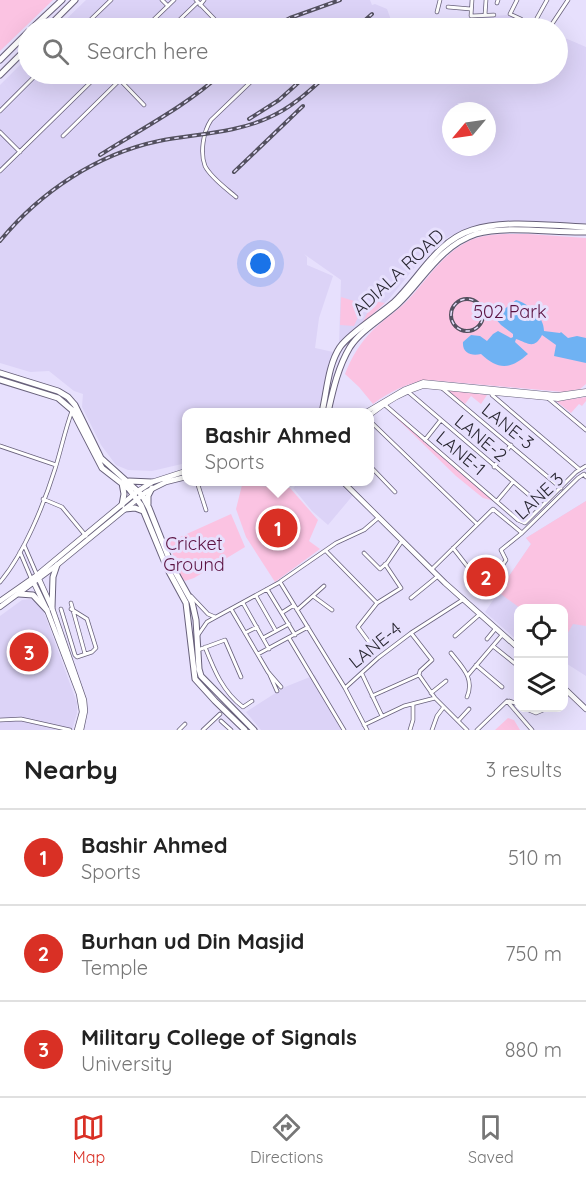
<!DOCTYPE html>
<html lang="en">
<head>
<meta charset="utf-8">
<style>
  :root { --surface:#fff; --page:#f2f2f2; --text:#222; --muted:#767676; --line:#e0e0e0; --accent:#d93025 }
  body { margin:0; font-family:Quicksand,sans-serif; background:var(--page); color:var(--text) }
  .controls { position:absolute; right:18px; bottom:18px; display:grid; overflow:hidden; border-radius:12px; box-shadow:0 6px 24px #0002 }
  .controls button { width:54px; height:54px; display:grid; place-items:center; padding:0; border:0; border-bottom:2px solid var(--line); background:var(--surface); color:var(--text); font:30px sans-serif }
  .compass { position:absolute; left:442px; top:102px; width:54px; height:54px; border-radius:50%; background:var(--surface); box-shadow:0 6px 24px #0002; rotate:241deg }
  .you { position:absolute; left:261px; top:264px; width:21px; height:21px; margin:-15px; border:4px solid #fff; border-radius:50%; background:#1a73e8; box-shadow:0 0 0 9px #1a73e833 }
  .badge { display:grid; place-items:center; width:39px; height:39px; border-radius:50%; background:var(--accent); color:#fff; font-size:20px; font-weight:700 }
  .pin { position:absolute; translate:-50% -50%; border:3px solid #fff; box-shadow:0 2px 6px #0006 }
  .popup { position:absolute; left:182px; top:408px; width:192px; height:78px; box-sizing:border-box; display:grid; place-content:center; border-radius:12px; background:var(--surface); filter:drop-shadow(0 2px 4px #0005); font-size:20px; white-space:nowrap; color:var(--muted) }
  .popup b { font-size:22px; color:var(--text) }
  .popup::after { content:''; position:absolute; left:50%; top:100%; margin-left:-12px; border:12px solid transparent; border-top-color:var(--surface) }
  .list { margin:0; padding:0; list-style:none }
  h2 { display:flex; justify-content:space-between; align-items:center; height:78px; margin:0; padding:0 24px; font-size:26px }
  h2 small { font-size:20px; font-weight:400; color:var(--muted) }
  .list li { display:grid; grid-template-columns:39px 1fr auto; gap:18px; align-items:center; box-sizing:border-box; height:96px; padding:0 24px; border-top:2px solid var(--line) }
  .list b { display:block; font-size:22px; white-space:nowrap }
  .list p { margin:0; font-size:20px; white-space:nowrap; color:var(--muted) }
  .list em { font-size:20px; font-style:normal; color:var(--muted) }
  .icon { flex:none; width:33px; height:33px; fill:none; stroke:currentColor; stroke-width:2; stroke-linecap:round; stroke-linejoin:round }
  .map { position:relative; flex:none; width:586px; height:730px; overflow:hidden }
  .search { position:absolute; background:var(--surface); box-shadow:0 6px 24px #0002; left:18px; right:18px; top:18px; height:66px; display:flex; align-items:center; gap:15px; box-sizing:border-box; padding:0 21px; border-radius:33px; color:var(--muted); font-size:22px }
  .sheet { height:366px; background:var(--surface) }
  nav { display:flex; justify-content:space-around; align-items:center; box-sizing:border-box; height:84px; border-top:2px solid var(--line); background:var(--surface); font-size:16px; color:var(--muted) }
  nav a { display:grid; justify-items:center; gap:3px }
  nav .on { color:var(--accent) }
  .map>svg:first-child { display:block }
  .built { fill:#dcd3f7; fill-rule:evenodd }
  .green { fill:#fbc3e2 }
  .water { fill:#6fb2f3 }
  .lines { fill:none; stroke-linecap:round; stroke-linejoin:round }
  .minor-casing { stroke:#68617b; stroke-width:4.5 }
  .tertiary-casing { stroke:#68617b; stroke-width:5 }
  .secondary-casing { stroke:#68617b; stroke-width:6 }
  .primary-casing { stroke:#68617b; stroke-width:7 }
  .trunk-casing { stroke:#68617b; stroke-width:7 }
  .minor { stroke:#fff; stroke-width:3 }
  .tertiary { stroke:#fff; stroke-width:4 }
  .secondary { stroke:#fff; stroke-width:4.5 }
  .primary { stroke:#fff; stroke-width:5 }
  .trunk { stroke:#fff; stroke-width:5 }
  .rail-casing { stroke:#53505f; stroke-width:4 }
  .rail { stroke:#e7e0fd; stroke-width:1.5; stroke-dasharray:4.5; stroke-linecap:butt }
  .labels { text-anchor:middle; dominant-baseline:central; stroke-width:6; stroke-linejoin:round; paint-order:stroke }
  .street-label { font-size:18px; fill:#2a2833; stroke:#e7e0fd }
  .park-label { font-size:18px; fill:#5b1242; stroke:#e7e0fd }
</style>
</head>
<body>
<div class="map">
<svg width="586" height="730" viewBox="0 0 586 730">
  <rect width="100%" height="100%" fill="#e7e0fd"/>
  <!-- built -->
  <path class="built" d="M86 0H370L372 5 375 4 387 9 394 28H57Z
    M507 15 540 28H446L467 18Z
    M558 35 586 47V223L495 222 450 236 428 251 389 299 339 345 341 280 304 254 307 257V265L333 276 319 318 315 348 333 352 318 412H186V463L152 471 128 470 116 465 101 445 82 407 83 394 74 391 49 371 30 372 0 363V85L28 57V74H558ZM451 111H487V147H451Z
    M300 482H338L354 494 328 525 312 511 293 488Z
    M586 501V676L564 662V608H518V641L485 612 531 544 526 538Z
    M30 599 37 601 42 607 77 703V713L72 730H0V616L22 600Z
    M315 675 343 730H261L246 712 285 687Z"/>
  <!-- green -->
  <path class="green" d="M0 0H53L0 51Z
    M528 234 586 238V384L580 389 564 392 429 380C409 382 389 392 373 404L359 387 345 374C351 358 360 343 372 331 383 320 396 312 407 301 428 279 444 251 473 239 490 233 510 234 528 234Z
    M341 297 364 304 354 326 340 325Z
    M373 301 385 303 362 324Z
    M447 390 487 395 481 404 471 396 465 404Z
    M586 397V401L582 406 579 404 571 413 556 401Z
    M384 406 494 501 483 498 456 476Z
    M242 485 290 488 318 520 309 541 320 549 275 582 246 537 236 509Z
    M586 501V626L573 624 566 636 564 634V608H520L498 592 531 544 526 538Z
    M231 514 245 547 194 578 185 581 179 574 169 542Z
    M508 718 514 720 520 730H495Z"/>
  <!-- water -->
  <path class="water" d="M516 300C529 304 544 316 544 331L560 333 561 332 568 338 577 336 586 338V363L554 356 556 345 542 335C534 350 528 343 516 339L515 342 528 354C510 370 498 370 481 354 472 356 462 354 463 342L471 335 480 336 487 341 493 334 498 331 511 338 513 337V334L501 325 494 317Z"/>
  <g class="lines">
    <!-- minor casing -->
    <g class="minor-casing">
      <path id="minor" d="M162 0 168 6
        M196 0 223 28
        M472 0 471 16 494 15
        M517 0 510 14 521 19
        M497 3 498 0
        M200 5 204 0
        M448 7 471 9
        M437 12 440 0
        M485 15 486 0
        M537 18 547 0
        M550 27 568 0
        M82 28 111 0
        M145 28 174 0
        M171 28 198 2
        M120 80 144 105
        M0 111 37 74
        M0 132 20 152
        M63 136 126 74
        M0 171 99 74
        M236 197C227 189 211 178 205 166 200 153 203 132 211 120L259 74
        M442 388 561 488
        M406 390 542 506
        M491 390 492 395 579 469
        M549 399 586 430
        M385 405 518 520 525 523 576 472 586 466
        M370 421 476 523
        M425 440 440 421
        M0 446 56 465
        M370 466 395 492
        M494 467 511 445
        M197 482 206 510
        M43 499 62 507 86 536
        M497 501 513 482
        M24 545 37 575
        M453 548 474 575 492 581 506 560 501 550 522 533
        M326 551 377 603 401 588 385 564
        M20 552 31 578
        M364 553 380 569 387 563 402 541
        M432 569 493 509 522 533 578 478 584 474 586 477
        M281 581 336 543 364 530 378 518
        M0 582C24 554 44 504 55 469 61 450 65 430 72 411
        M267 589 295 635
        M191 596 208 614 215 617
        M256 596 276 631
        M313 596 332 610
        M411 598 438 576
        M71 603 85 654
        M243 603 269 649
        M61 609 75 655 77 657 92 652 96 648 87 619 71 609
        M231 609 268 672 281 687
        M297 610 324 586
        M283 612 294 605
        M245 633 257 627
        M198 635 207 622 216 617 280 582 345 688
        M455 636 480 614
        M263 638 289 624
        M289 638 344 730
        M487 639 496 628
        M369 642 358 627 377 603
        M493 646 518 666
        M205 647C214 670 223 692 243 707L252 701
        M198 650 225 640 241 677
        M451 653C462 667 475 678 467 697
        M258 654 308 627
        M476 665 502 687
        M269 673 277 691
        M362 674 382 716
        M419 675 435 698 467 730
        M468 675 503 634
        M431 693 446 681
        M372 696 419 675 420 671 432 660 411 633
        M509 701 518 704
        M524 708 536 713 548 708
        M0 720 21 719 70 730
        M221 721 231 730
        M458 721 469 709
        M364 725 404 706 435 698
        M179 730 185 724
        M203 730 220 714
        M367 730 345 688 378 658 411 633 464 599
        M410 730 413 720V704
        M432 730 437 716 443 708
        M477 730 507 701 532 730"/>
    </g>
    <!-- tertiary casing -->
    <g class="tertiary-casing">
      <path id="tertiary" d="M366 412 405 389 423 382 557 395 586 391
        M370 415C385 403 403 392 423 386L558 399 586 394"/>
    </g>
    <!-- secondary casing -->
    <g class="secondary-casing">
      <path id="secondary" d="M343 482 445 583 518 648
        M38 577 52 608 84 700 85 711 81 730
        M33 581 47 610 79 694 82 712 77 730
        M0 601 37 575 138 491 152 482 186 471
        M0 607 57 565 146 492 166 482 186 477
        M564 688 586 709"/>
    </g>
    <!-- primary casing -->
    <g class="primary-casing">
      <path id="primary" d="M0 373 58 391 68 397 75 405 101 458 142 495 149 508 172 566 192 602 196 620 199 669 201 676 254 730
        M0 380 58 398 72 410 102 468 129 489 141 505 167 568 186 603 195 679 215 701 245 730
        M322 412C327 391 328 365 340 347 351 332 378 316 393 303 419 279 436 241 472 230 506 219 551 226 586 227
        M328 412C333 390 338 367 350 347 361 330 383 318 398 304 423 280 440 246 476 234 505 225 554 233 586 232
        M129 481 152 482
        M122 483 124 494 122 505
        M148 504V496L152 488
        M125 509 135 508 143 511
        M19 594 33 595 47 610
        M52 608 53 577 57 565"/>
    </g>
    <!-- trunk casing -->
    <g class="trunk-casing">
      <path id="trunk" d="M32 28 62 0
        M47 28 75 0
        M0 60 28 32
        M0 75 28 47"/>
    </g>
    <!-- minor -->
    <use href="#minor" class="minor"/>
    <!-- tertiary -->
    <use href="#tertiary" class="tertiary"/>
    <!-- secondary -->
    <use href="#secondary" class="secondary"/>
    <!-- primary -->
    <use href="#primary" class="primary"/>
    <!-- trunk -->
    <use href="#trunk" class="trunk"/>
    <!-- rail casing -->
    <g class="rail-casing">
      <path id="rail" d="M270 28 290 18 340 0
        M356 28 372 14
        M381 28 383 26
        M249 119 279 100 308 74
        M100 155C141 129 186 106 221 74
        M234 172 303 106
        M0 241C40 192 97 154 159 141 195 134 237 133 270 117 293 107 310 90 328 74
        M451 315a16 16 0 1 1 32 0a16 16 0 1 1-32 0Z"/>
    </g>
    <!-- rail -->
    <use href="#rail" class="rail"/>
  </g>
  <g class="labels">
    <!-- street labels -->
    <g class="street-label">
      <text transform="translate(398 272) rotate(-43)">ADIALA ROAD</text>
      <text transform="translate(508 426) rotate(39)">LANE-3</text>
      <text transform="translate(481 438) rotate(40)">LANE-2</text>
      <text transform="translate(461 453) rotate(40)">LANE-1</text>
      <text transform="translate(539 496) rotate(-43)">LANE 3</text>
      <text transform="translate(375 645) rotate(-39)">LANE-4</text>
    </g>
    <!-- park labels -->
    <g class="park-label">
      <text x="510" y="311">502 Park</text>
      <text x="194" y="543">Cricket<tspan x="194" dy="21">Ground</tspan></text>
    </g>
  </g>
</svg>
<div class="controls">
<button><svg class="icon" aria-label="locate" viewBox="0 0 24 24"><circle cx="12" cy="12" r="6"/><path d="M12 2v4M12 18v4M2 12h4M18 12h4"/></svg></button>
<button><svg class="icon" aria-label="layers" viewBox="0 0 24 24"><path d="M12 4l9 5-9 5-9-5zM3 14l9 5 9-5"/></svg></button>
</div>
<svg class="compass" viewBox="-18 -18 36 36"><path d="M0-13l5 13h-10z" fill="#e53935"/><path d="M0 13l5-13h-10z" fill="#767676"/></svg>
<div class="you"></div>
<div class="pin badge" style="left:278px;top:528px">1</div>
<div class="popup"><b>Bashir Ahmed</b>Sports</div>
<div class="pin badge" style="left:486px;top:577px">2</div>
<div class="pin badge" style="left:29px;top:652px">3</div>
<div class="search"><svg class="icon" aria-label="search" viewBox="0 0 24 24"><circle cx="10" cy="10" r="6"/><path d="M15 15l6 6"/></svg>Search here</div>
</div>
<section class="sheet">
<h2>Nearby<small>3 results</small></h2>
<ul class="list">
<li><span class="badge">1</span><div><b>Bashir Ahmed</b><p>Sports</p></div><em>510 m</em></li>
<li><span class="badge">2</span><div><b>Burhan ud Din Masjid</b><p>Temple</p></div><em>750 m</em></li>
<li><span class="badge">3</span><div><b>Military College of Signals</b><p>University</p></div><em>880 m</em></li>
</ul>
</section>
<nav>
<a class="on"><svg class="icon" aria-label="map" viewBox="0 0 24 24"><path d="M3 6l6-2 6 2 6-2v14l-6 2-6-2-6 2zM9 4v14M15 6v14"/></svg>Map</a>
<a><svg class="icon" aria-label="directions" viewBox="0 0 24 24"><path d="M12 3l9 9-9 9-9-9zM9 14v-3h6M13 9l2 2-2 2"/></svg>Directions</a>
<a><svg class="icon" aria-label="saved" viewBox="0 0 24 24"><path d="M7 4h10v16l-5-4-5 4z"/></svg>Saved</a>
</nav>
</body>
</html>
